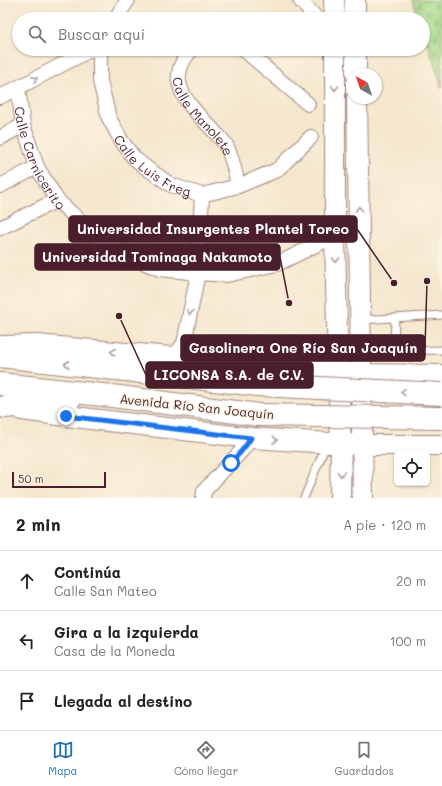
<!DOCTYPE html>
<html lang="es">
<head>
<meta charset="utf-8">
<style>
  :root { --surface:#fff; --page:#f6f6f6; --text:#222; --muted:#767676; --line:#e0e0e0; --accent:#1f6fb2 }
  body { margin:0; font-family:Mali,sans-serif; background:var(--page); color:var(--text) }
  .controls { position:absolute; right:12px; bottom:12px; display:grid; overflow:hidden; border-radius:6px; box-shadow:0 1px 3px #0004 }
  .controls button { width:36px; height:36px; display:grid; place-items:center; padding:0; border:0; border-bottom:1px solid var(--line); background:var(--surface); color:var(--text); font:20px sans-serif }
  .compass { position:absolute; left:346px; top:68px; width:36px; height:36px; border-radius:50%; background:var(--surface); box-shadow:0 1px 3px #0004; rotate:320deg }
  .scale { position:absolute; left:12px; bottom:10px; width:94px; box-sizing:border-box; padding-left:4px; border:2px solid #4a1f2b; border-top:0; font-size:11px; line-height:14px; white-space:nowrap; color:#4a1f2b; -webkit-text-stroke:3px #fcf5e5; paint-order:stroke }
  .stop { position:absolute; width:12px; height:12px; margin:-9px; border:3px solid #1a73e8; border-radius:50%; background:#fff }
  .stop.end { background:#1a73e8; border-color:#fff; box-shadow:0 1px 4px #0008 }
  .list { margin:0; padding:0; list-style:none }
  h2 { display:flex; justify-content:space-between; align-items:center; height:52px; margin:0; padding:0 16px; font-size:17px }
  h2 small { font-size:13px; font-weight:400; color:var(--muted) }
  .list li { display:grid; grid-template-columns:26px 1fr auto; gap:12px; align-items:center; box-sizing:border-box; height:60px; padding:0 16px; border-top:1px solid var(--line) }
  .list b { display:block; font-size:15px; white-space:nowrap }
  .list p { margin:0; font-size:13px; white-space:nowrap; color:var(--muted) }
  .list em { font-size:13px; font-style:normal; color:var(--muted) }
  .icon { flex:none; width:22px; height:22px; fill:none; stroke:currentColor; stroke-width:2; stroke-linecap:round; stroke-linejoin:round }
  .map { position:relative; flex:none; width:442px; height:498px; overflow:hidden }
  .search { position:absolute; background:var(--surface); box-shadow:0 1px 3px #0004; left:12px; right:12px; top:12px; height:44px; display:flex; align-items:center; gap:10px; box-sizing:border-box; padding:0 14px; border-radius:22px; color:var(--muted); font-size:15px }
  .sheet { height:232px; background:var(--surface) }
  nav { display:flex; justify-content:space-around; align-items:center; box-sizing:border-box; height:56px; border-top:1px solid var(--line); background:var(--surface); font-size:11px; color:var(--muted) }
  nav a { display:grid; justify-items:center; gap:2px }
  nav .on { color:var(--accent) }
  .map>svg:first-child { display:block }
  .cemetery { fill:url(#cemetery-stones); stroke:#767b5a }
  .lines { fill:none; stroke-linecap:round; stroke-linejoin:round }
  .lane-casing { stroke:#a0837c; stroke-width:9 }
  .street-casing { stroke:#a0837c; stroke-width:16 }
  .secondary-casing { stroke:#a0837c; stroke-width:22 }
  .highway-casing { stroke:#a0837c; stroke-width:24 }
  .lane { stroke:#fff; stroke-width:7 }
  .street { stroke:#fff; stroke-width:14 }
  .secondary { stroke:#fff; stroke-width:20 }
  .highway { stroke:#fff; stroke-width:22 }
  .highway-bridge-casing { stroke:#a0837c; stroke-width:24; stroke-linecap:butt }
  .highway-bridge { stroke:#fff; stroke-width:22 }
  .oneway { stroke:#ae9aa0 }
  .route { stroke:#1a73e8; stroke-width:5 }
  .labels { text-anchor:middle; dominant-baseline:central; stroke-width:3; stroke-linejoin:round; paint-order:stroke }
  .street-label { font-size:13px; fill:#4a1f2b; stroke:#fcf5e5 }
  .leader { fill:none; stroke:#4a1f2b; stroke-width:1.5 }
  .callout-dot { fill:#4a1f2b; stroke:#fcf5e5; stroke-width:1.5 }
  .callout { fill:#4a1f2b; stroke:#4a1f2b; stroke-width:1.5 }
  .callout-label { font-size:14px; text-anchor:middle; font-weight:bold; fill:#fff }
</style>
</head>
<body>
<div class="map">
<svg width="442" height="498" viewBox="0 0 442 498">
  <defs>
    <pattern id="cemetery-stones" width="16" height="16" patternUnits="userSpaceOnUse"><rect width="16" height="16" fill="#a2d788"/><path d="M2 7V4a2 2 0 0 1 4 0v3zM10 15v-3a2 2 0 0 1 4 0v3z" fill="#8db876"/></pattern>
  </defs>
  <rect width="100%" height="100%" fill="#fcf5e5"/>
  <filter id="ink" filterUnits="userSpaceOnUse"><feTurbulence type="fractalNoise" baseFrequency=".025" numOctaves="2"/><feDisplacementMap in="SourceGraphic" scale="8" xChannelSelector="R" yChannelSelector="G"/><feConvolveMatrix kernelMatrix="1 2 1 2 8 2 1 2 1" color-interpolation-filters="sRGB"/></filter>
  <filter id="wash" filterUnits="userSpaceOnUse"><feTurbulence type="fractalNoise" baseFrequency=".012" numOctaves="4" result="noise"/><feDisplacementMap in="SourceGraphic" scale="16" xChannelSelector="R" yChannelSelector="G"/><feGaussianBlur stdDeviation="0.9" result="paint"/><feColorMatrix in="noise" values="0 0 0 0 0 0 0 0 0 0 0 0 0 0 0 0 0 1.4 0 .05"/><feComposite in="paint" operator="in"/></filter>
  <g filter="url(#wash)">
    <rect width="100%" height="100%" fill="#f5e7ce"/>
    <!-- cemetery -->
    <path class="cemetery" d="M413 0H442V88L423 30V19H419Z"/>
  </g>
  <g filter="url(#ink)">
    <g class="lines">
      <!-- lane casing -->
      <g class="lane-casing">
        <path id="lane" d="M361 320 442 315
          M394 350 395 318
          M362 352 442 350
          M304 498 326 445"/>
      </g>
      <!-- street casing -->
      <g class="street-casing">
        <g id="street">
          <path d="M300 0 317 19"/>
          <path d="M115 19 128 0"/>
          <path id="s1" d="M100 49V81L109 118 121 140 134 158 148 169 171 185 202 195 238 186 277 170 311 137"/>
          <path id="s2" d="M192 49C161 82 191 107 214 131 218 136 223 140 226 145 233 158 235 172 238 186"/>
          <path d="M243 49 308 104"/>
          <path id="s3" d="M18 88 23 125 37 167 57 200 96 236 128 256 160 269 198 273 227 275 277 264 322 242"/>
          <path d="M0 97 92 49"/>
          <path d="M0 138 23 125"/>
          <path d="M0 186 37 167"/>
          <path d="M0 228 57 200"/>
          <path d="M172 356 179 350 184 343 198 273 202 195"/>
          <path d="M203 498 204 491 244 448 251 438"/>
        </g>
      </g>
      <!-- secondary casing -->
      <g class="secondary-casing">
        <path id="secondary" d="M334 0 335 19
          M355 0V19
          M335 49V237L338 371 341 444 340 498
          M356 49V74
          M357 98 363 498
          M0 346 37 345 361 374 442 375
          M22 410 66 416 251 438 362 445H442"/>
      </g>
      <!-- highway casing -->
      <g class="highway-casing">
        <path id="highway" d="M0 356 258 385
          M0 384 112 396 259 415
          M5 407 69 400"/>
      </g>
      <!-- lane -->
      <use href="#lane" class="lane"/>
      <!-- street -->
      <use href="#street" class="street"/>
      <!-- secondary -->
      <use href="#secondary" class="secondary"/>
      <!-- highway -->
      <use href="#highway" class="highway"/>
      <!-- highway-bridge casing -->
      <g class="highway-bridge-casing">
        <path id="highway-bridge" d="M258 385 442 394
          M259 415 442 418"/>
      </g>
      <!-- highway-bridge -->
      <use href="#highway-bridge" class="highway-bridge"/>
    </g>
    <!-- one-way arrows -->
    <defs><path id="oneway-chevron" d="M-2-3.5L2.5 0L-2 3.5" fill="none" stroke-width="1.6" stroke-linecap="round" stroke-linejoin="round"/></defs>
    <g class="oneway">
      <use href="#oneway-chevron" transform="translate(35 79) rotate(-27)"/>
      <use href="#oneway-chevron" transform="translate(335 88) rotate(90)"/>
      <use href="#oneway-chevron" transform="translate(359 209) rotate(-91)"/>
      <use href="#oneway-chevron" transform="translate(336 260) rotate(89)"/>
      <use href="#oneway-chevron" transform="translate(190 312) rotate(101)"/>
      <use href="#oneway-chevron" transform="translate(113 352) rotate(-175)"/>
      <use href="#oneway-chevron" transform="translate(67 364) rotate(-174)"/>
      <use href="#oneway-chevron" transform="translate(403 392) rotate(-177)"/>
      <use href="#oneway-chevron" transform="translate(275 440) rotate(3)"/>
      <use href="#oneway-chevron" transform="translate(341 474) rotate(91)"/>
    </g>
  </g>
  <g class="lines" filter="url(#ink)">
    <!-- route -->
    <path class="route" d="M66 416 251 438 244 448 231 463"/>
  </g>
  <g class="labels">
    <!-- street labels -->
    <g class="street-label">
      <text stroke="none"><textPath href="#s2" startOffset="79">Calle Manolete</textPath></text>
      <text stroke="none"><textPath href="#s3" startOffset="74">Calle Carnicerito</textPath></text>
      <text stroke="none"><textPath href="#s1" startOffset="137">Calle Luis Freg</textPath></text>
      <text transform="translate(197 406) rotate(6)">Avenida Río San Joaquín</text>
    </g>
  </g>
  <!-- callouts -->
  <path class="leader" d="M394 283L357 229M289 303L280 257M427 281L425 348M119 316L146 375"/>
  <g class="callout-dot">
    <circle cx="394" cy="283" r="4"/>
    <circle cx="289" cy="303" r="4"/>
    <circle cx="427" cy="281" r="4"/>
    <circle cx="119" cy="316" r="4"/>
  </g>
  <g class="callout">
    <rect x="69" y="216" width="288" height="26" rx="4"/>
    <rect x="35" y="244" width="245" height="26" rx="4"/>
    <rect x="181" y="335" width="244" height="26" rx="4"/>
    <rect x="146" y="362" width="167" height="26" rx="4"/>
  </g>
  <g class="callout-label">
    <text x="213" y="234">Universidad Insurgentes Plantel Toreo</text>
    <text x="157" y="262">Universidad Tominaga Nakamoto</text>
    <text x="303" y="353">Gasolinera One Río San Joaquín</text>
    <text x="229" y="380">LICONSA S.A. de C.V.</text>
  </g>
</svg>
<div class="controls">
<button><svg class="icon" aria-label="locate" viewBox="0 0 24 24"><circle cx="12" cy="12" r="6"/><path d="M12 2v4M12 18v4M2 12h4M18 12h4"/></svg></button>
</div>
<svg class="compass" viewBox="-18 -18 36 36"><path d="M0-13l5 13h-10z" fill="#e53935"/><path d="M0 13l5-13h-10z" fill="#767676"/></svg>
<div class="scale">50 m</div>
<div class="stop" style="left:231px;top:463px"></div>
<div class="stop end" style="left:66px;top:416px"></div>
<div class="search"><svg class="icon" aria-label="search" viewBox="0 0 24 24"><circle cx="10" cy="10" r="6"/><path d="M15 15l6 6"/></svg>Buscar aquí</div>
</div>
<section class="sheet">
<h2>2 min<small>A pie · 120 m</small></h2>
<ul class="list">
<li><svg class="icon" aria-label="ahead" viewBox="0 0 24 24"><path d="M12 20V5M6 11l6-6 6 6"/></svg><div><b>Continúa</b><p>Calle San Mateo</p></div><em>20 m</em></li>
<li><svg class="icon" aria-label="left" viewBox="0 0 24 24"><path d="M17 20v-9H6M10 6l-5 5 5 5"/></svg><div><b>Gira a la izquierda</b><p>Casa de la Moneda</p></div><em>100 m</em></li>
<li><svg class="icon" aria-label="arrive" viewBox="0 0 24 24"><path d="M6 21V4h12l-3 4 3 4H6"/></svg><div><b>Llegada al destino</b></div></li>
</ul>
</section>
<nav>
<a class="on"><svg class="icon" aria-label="map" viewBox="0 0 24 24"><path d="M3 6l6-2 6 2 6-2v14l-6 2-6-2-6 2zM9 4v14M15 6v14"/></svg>Mapa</a>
<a><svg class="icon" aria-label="directions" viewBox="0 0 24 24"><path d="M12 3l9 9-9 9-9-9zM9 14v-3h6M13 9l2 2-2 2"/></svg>Cómo llegar</a>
<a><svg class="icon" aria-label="saved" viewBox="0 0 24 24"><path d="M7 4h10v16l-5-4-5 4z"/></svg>Guardados</a>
</nav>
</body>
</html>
